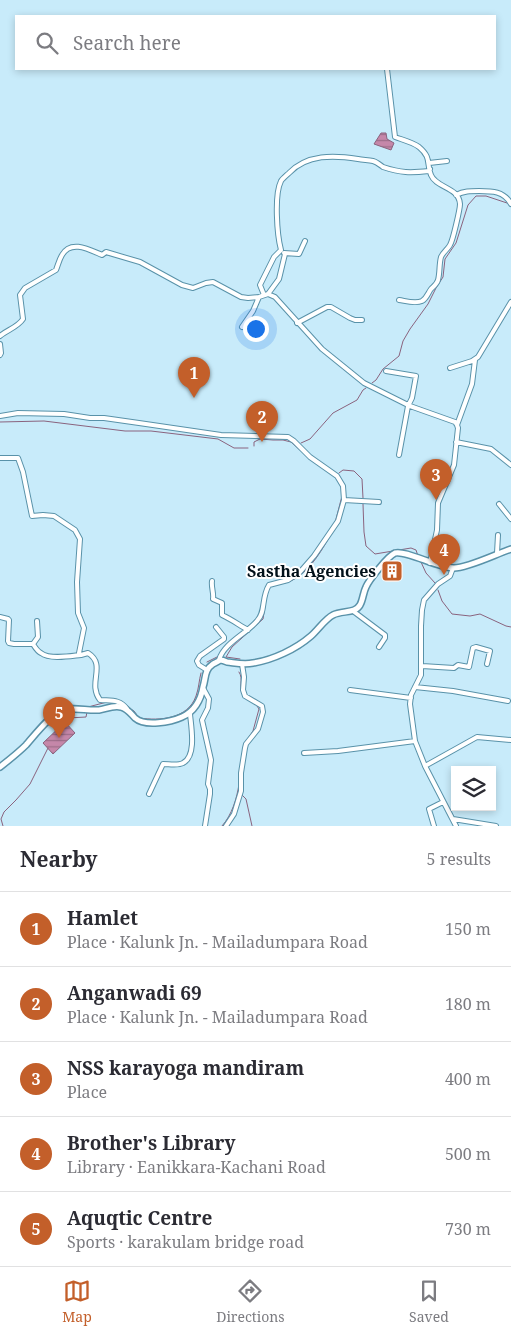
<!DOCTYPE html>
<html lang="en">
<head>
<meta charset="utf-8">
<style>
  :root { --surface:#fff; --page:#f7f7f7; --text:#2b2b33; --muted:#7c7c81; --line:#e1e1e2; --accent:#c35f2a }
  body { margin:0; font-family:"Noto Serif",serif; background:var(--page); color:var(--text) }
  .controls { position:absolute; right:15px; bottom:15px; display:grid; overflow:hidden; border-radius:0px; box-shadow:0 2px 8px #0003 }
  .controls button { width:45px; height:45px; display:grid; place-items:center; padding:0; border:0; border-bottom:1px solid var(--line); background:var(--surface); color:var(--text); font:25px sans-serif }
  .you { position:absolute; left:255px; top:328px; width:18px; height:18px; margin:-12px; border:4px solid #fff; border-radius:50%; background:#1a73e8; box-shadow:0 0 0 8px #1a73e833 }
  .badge { display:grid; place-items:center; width:32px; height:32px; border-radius:50%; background:var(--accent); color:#fff; font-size:16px; font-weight:700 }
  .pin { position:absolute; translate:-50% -41px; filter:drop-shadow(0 1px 2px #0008) }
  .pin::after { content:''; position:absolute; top:26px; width:18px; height:15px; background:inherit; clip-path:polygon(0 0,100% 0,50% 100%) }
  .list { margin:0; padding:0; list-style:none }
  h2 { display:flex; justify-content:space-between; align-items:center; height:65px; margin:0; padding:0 20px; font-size:21px }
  h2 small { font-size:16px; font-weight:400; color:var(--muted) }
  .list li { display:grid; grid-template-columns:32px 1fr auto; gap:15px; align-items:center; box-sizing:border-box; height:75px; padding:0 20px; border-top:1px solid var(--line) }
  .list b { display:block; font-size:19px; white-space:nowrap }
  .list p { margin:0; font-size:16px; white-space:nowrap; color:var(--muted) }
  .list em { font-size:16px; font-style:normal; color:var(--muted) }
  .icon { flex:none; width:28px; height:28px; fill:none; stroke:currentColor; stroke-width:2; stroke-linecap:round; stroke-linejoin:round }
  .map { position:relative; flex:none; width:511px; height:826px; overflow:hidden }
  .search { position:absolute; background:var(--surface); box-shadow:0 2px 8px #0003; left:15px; right:15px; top:15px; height:55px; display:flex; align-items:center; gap:12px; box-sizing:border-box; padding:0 18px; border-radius:0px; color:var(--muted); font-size:19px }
  .sheet { height:440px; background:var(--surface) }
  nav { display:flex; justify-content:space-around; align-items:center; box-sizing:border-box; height:70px; border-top:1px solid var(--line); background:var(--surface); font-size:14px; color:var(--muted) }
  nav a { display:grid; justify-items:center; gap:2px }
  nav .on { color:var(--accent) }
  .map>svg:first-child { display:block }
  .water { fill:url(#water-rules); stroke:#8a637e }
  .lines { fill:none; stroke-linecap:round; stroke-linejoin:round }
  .stream { stroke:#8a637e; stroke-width:1 }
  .street-casing { stroke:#5992a9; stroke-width:6 }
  .secondary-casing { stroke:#5992a9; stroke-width:8 }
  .street { stroke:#fff; stroke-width:4 }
  .secondary { stroke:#fff; stroke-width:5 }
  .labels { text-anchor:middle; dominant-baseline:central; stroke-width:4; stroke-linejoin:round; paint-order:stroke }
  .poi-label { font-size:16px; font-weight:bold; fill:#001019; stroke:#fff; text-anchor:end }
</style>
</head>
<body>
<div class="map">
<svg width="511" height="826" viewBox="0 0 511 826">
  <defs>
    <pattern id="water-rules" width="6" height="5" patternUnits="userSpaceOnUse" patternTransform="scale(1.25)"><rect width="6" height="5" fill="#c587a9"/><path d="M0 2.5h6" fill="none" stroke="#9e6d89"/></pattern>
  </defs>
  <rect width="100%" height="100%" fill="#c8ebfa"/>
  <!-- water -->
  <path class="water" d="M381 133H386L387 139 394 143 391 150 374 144Z
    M65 722 75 733 53 754 43 743Z"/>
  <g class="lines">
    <!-- stream -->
    <path class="stream" d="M372 383 376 380 383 369 399 356 403 341 410 329 428 304 436 288 443 277 445 259 456 243 468 205 476 196H486L507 203
      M0 422 44 421 125 431H151L218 439 234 448H248
      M301 443 310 439 333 413 357 400 363 390 366 388
      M254 446V442L260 439 273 440H283L291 442 310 459
      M339 473 343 470 354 471 362 479 363 498
      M363 504 364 532 366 546 375 554 411 548 416 550 418 556
      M335 523 342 496
      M421 562 426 573 435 583
      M278 584C303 583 319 555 330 536
      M438 590 442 601 452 614 470 616 480 614 506 626 511 627
      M240 659 226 657 232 647 263 619 265 606
      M207 662 219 656
      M239 672C244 679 238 687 243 695
      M127 707 134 711 139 718C160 721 188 719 196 696 199 688 199 680 201 673
      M88 709V707L107 702 117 704
      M64 723 68 718 86 717 87 712
      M249 737 253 731 259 709 257 706
      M242 795 246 799 252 826
      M3 826 1 819 4 812 16 800 30 784 48 748
      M222 826C232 815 237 798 239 784"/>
    <!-- street casing -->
    <g class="street-casing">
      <path id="street" d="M387 69 395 137C403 140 412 142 419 147 432 158 426 163 431 175 436 188 459 187 460 204 460 209 453 240 450 245 448 249 443 252 441 257 439 264 440 273 438 280 437 284 434 286 431 289 428 293 427 298 422 301 415 304 406 301 399 300
        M429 163 447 161
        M456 195C464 191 470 191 479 191 492 191 504 191 511 204
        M284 253 299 254 305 241
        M268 294 279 279 285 254
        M264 295 260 285 274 257 281 250C277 235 274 195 281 181 283 178 287 175 289 173 307 154 334 155 358 159 363 160 368 160 373 161 377 162 380 165 383 167 401 173 410 173 429 171L430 169
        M297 323 327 307H331L350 318 355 320H362
        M242 327 253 311 259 297
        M0 336C7 330 18 327 23 319L20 295 25 288 56 270C58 265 59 260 62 255 71 239 90 250 102 255L106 252 140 262 182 285 193 288 206 283 213 282 241 297 248 298 259 297 268 294 275 297 322 349 364 383 410 406 455 422 457 425 458 428 454 465 438 503 437 530 430 563
        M0 344 1 353 0 355
        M450 368 472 361 478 357 511 302
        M386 371 416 376 412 398 408 406 399 455
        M0 416 18 413 64 414 90 418H104L139 423 221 435 288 437 294 441 310 457 337 476 343 486 344 500 338 521 314 556 300 572 288 580 269 585C261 598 266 612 257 621 246 634 224 643 219 660
        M457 425 472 384 475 360
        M456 442 491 449 511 465
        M0 458H18L23 472 32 516 43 515 54 516 75 530 80 539 77 582 78 613 84 628 79 653 81 655 88 653C107 665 87 683 100 700 111 701 120 699 127 709
        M344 500 379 502
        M499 504 511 519
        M497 553 498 535
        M453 568 450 576 438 584 424 600 422 610 421 626V675L411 695 410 704 415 741 425 766 456 826
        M212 581C211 587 214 593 213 599L222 603V615C231 619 239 625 248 630
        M353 611 385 635V638L379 647
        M0 617 8 619 9 620 8 641 9 643 14 644H33L38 637 37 621
        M33 644C35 647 37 651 41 653 50 660 71 656 81 655
        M422 666 454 668 458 665 469 667 473 648 476 647 490 651 487 664
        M207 670 199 665 197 661 200 656 224 639V637L216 627
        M415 687 453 691 508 701
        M203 688 209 699 208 708 202 720 211 760 208 784 210 789V794L205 826
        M350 690 411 698
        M304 753 338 751 415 741
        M425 766 477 737 511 740
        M149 794 163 764C169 764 178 766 183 763 197 756 191 726 190 714
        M453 819 496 826
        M226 826 234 814 241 791V773L245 748 246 744 258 729 263 712 262 706 245 696 243 690 244 677 242 664
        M434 826 429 809 443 802"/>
    </g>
    <!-- secondary casing -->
    <g class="secondary-casing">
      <path id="secondary" d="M0 767C9 760 18 753 26 745 34 736 50 715 61 711 73 706 86 711 99 710 106 709 113 705 121 707 127 708 131 714 135 718 145 727 171 722 182 717 194 712 201 700 203 687 206 678 204 670 213 664 213 664 219 661 220 660 222 660 225 661 227 662 236 663 244 665 253 663 273 660 296 649 311 636 318 630 325 619 333 615 342 610 355 614 360 605 363 600 363 593 366 587 369 580 388 556 395 553 406 550 438 568 454 568 468 568 496 554 511 549"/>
    </g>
    <!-- street -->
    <use href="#street" class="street"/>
    <!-- secondary -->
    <use href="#secondary" class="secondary"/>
  </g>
  <!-- icons -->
  <defs>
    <g id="building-square" transform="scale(1.125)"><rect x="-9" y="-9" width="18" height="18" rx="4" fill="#c35f2a" stroke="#fff"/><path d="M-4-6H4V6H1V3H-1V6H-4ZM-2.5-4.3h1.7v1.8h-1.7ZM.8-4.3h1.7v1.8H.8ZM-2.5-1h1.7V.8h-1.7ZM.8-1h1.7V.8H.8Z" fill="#fff"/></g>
  </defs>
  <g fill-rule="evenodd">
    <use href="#building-square" x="392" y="571"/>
  </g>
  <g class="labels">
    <!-- poi labels -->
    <g class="poi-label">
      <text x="376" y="571">Sastha Agencies</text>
    </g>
  </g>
</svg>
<div class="controls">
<button><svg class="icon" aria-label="layers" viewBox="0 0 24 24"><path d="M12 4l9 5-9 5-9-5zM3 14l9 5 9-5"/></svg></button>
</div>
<div class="you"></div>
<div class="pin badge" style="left:194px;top:398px">1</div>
<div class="pin badge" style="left:262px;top:442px">2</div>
<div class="pin badge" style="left:436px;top:500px">3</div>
<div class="pin badge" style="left:444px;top:575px">4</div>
<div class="pin badge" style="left:59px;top:738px">5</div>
<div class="search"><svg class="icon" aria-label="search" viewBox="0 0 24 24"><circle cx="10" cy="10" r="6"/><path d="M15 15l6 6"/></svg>Search here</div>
</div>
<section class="sheet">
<h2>Nearby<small>5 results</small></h2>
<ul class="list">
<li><span class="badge">1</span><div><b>Hamlet</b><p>Place · Kalunk Jn. - Mailadumpara Road</p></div><em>150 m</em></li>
<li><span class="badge">2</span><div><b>Anganwadi 69</b><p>Place · Kalunk Jn. - Mailadumpara Road</p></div><em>180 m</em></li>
<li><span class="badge">3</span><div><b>NSS karayoga mandiram</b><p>Place</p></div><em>400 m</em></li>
<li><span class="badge">4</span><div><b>Brother's Library</b><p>Library · Eanikkara-Kachani Road</p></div><em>500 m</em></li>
<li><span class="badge">5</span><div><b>Aquqtic Centre</b><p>Sports · karakulam bridge road</p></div><em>730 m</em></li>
</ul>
</section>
<nav>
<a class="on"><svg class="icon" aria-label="map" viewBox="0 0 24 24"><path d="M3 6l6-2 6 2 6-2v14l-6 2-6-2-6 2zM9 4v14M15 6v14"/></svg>Map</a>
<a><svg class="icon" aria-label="directions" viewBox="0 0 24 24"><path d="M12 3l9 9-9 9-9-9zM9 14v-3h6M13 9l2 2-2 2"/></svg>Directions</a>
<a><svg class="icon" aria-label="saved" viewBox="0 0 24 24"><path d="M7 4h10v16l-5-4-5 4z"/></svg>Saved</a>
</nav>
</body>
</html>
